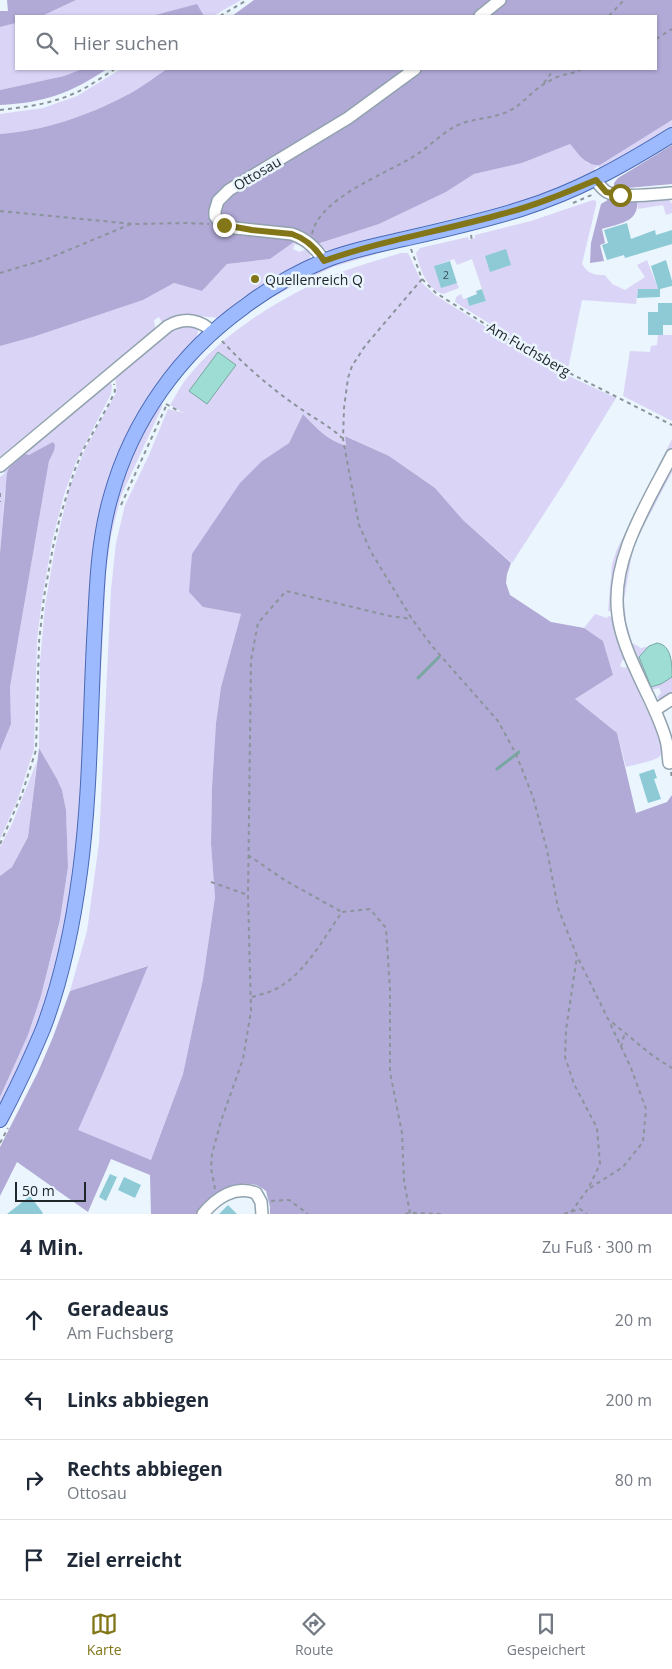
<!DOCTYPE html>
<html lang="de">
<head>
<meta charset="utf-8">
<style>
  :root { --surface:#fff; --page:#f6f6f7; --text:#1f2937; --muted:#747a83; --line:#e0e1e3; --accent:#827619 }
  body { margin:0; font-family:"Open Sans",sans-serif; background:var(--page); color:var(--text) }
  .scale { position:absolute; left:15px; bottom:12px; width:71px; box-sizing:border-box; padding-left:5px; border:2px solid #21282c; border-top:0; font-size:14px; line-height:18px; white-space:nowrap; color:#21282c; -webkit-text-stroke:4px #eaf5fd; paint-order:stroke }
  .stop { position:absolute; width:15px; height:15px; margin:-11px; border:4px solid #827619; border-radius:50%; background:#fff }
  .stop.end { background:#827619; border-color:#fff; box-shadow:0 1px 5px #0008 }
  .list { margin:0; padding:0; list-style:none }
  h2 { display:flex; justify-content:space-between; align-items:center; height:65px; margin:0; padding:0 20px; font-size:21px }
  h2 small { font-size:16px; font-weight:400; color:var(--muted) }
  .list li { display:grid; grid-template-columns:32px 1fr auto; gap:15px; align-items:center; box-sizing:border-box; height:80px; padding:0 20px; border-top:1px solid var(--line) }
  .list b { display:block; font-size:19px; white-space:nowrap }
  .list p { margin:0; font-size:16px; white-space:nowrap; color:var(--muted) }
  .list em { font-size:16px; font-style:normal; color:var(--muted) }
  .icon { flex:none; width:28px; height:28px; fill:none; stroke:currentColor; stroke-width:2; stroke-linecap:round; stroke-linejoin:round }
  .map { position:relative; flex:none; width:672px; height:1214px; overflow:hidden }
  .search { position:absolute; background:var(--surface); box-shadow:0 1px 4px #0004; left:15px; right:15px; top:15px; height:55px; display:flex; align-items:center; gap:12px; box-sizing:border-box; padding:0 18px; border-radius:0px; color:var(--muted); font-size:19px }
  .sheet { height:385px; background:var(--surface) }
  nav { display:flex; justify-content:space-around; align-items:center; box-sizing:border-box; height:70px; border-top:1px solid var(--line); background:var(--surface); font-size:14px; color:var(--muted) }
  nav a { display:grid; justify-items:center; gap:2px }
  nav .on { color:var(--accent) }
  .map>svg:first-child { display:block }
  .green { fill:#dad4f7 }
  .forest { fill:#b1a9d6 }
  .water { fill:#9eddd3; stroke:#78a7a1 }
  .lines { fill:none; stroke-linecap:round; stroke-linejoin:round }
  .stream { stroke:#78a7a1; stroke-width:3 }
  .building { fill:#8dcad6 }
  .minor-casing { stroke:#91a2ae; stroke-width:14 }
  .major-casing { stroke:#4969b4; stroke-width:16 }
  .path { stroke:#8b949b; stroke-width:2; stroke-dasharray:4 4; stroke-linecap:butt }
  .minor { stroke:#fff; stroke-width:11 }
  .major { stroke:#9ebafe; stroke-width:14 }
  .route { stroke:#827619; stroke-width:6 }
  .poi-dot { fill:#827619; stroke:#eaf5fd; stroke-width:2 }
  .labels { text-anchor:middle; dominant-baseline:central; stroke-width:5; stroke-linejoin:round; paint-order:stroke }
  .number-label { font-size:11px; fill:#3c5056 }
  .street-label { font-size:14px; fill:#21282c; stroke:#eaf5fd }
  .poi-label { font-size:14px; fill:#21282c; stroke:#eaf5fd; text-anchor:start }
</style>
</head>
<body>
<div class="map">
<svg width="672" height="1214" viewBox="0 0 672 1214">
  <rect width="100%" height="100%" fill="#eaf5fd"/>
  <!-- green -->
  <path class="green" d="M76 0H241L213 16H204L196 5 149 16H42Z
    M16 23V69H82L64 76 0 90V27Z
    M121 69H167C153 78 140 89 125 96 87 116 43 131 0 134V114L43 108 77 96Z
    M672 120V128L601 170 598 166 594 169 597 173 543 195 481 212 391 234 333 251 326 250 317 244 379 224 446 192 474 174 522 163 570 144 587 163 600 165Z
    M668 198 672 204V213L666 215 663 205 638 209 637 199Z
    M593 200 596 201V205L582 264C588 274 594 275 605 275L612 284 625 290 645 277 637 265 647 260 658 289H638L636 304 582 300 568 369 538 354 455 302 456 297 461 294 463 299 467 298 469 306 486 301 472 259 457 265 454 259 434 266 457 283 459 288 443 294C426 288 420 269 416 253L420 248 468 237 469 240 475 238V235L531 221Z
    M299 239 298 245 295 244 293 249 299 252 307 249 311 252 310 258 305 263 273 278 242 298 218 318C198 316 180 314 162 323L159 317 154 320 155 328 0 457V346L33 337 143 300 174 283 202 291 227 264 270 259Z
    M403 246 333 267 297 284 266 301 226 330 265 298 312 273 351 257Z
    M401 253H408L422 283 435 295 535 358 556 370 616 398 564 483 512 563 463 520 435 488 389 456 346 436V446C327 439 317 429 303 414L289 443 262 461 203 607 241 614 221 687 216 723 212 787 211 844 215 897 203 979 183 1074 151 1160 77 1130 105 1069 147 966 70 991 87 931 99 843 111 590 116 543 125 505 149 455 168 409 184 413 170 405C175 397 179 389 184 382 219 335 282 296 336 274 357 266 379 260 401 253Z
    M184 325 196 327 198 331 197 337 105 496 81 812 68 914 49 993 43 1012 0 1110V1097L28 1035 41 996 60 921 68 867 66 810 62 790 57 779 39 748 40 662 45 606 55 548 69 489 85 449 116 393C118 387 114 380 116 374L165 333Z
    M658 335H672V421L623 396 630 351 650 352 651 346 657 345Z
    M108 381 112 385 111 394 76 462 64 495 52 541 42 600 37 640 34 749 18 799 0 839V751L11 724 10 687 49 461 54 451 5 489 0 553V477L4 474 7 466Z
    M162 404V407L121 496 111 536 106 573 100 692 98 693C102 603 100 518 142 436 147 426 153 410 162 404Z
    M672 439V447L646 497 613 611H608L612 564 617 549Z
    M672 463V472L635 543 632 554 624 600 626 621 632 643 641 648 649 646 639 657 651 687 661 684 672 677V695L662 701 657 697 661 693 659 688 650 690 628 643 620 602 626 560 645 517Z
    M595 614 607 618 608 616 615 618 626 658 622 661 620 666 624 668 630 666 643 696 641 698C646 708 667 746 660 756 656 761 633 765 626 767L617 733 575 699 613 675 603 641 584 628Z
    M37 761 28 837 12 867 0 876V847L12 824Z"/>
  <!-- forest -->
  <path class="forest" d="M7 0H76L42 16H16V23L0 27V11H8Z
    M254 0H672V120L600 165C585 166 579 154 570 144L522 163 474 174 446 192 379 224 317 244 304 235 270 259 227 264 202 291 174 283 143 300 33 337 0 346V134C43 131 87 116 125 96 140 89 153 78 167 69H656V16H232Z
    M197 4 204 16H149H151Z
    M82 69H107C71 93 44 103 0 105V90L64 76Z
    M672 145V184L616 189 614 187V183L618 178Z
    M611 198 637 199C640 222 620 223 602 229L605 243 600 245 604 261 590 263 591 243 601 204Z
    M303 414C317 429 326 439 346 446L345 436 389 456 435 488 463 520 511 563 507 574 506 583 510 595 551 622 584 628 603 641 613 675 575 699 617 733 636 813 667 802 672 795V1214H270V1207L266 1191C263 1189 259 1186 256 1185 233 1179 208 1195 198 1214H151L150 1175 111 1159 88 1212 17 1162 0 1196V1147L38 1072 53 1037 70 991 148 966 105 1069 78 1130 151 1160 183 1074 203 979 215 897 211 844 212 787 216 723 221 687 241 614 203 607 189 592 192 554 240 483 262 461 289 443Z
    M53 442 55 445 54 451 49 461 10 687 11 724 0 751V553L7 473 9 468 25 454 29 455Z
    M39 748 57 779 62 790 66 810 68 867 60 920 41 996 28 1035 0 1097V876L12 867 28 837Z"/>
  <!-- water -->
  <path class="water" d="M218 352 236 365 207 404 189 391Z
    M657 643C672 645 672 664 672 677L661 684 651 687 639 657 649 646Z"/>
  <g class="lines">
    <!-- stream -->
    <path class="stream" d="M418 678 439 657
      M497 769 519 752"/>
  </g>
  <!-- building -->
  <path class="building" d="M627 223 631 239 655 230 656 235 672 230V244L625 258 624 255 607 260 602 245 608 243 604 230Z
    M506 249 511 265 490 272 485 256Z
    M666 260 672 281V286L660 289V297L637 298 638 289H658L651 266Z
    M450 261 457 283 441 288 434 266Z
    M482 289 486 301 469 306 467 298 477 294 476 291Z
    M658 303H672V325H663V335H648V312H658Z
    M654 769 657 778 654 779 661 799 648 803 639 774Z
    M110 1174 117 1177 106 1201 99 1197Z
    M124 1177 141 1185 135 1198 118 1190Z
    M30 1196 43 1213 42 1214H7Z
    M228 1205 237 1214H219Z"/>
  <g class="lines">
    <!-- minor casing -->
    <g class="minor-casing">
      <path id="minor" d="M480 16 500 0
        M595 180C599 184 602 189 607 192 619 199 657 194 672 193
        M324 261C316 248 307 239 292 234L235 228 221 224 215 216V211L218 201 229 190 348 118 415 69
        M0 466 168 326C184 317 201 319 213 333
        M655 710 672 699
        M669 763C668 755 668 747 666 740 659 715 646 693 636 670 628 653 620 634 618 615 610 560 648 502 672 455
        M203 1214C216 1198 235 1185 256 1193L261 1202 262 1214"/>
    </g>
    <!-- major casing -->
    <g class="major-casing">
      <path id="major" d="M0 1120C16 1090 30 1060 43 1029 62 979 73 925 80 872 91 790 90 706 95 623 97 580 99 537 111 496 132 420 180 353 244 307 269 288 297 272 326 260 351 250 378 245 404 239 443 230 483 221 521 209 578 191 622 166 672 135"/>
    </g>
    <!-- path -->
    <path class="path" d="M220 16 247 0
      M609 16 624 0
      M656 39 672 29
      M544 83 554 69
      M0 110C26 107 51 104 75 93 89 87 102 77 115 69
      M573 203 594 194
      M0 211 133 224 187 223 209 224
      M312 234C320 196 388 174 419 153 431 145 442 133 456 126 472 118 490 119 507 112 521 106 531 92 544 84 548 82 553 79 557 77 566 73 574 74 582 69
      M471 235 472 241
      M411 249 422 279 436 293 534 355 672 425
      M0 273 47 259 131 224
      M422 279 365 346 352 366 348 378 344 408 343 439 359 525 371 552 412 619 432 646 498 721 516 754 533 797 547 850 558 908 577 956 608 1019 653 1056 672 1068
      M222 341C246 367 274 391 304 411 317 420 331 427 342 438
      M166 404 180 412
      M0 493V502
      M121 505 167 404
      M671 772 672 779
      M0 844 22 794 36 750 39 642 44 597 53 547 60 517 74 472 82 452 110 402 115 391 114 384
      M248 855 286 881 342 912
      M211 882 248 895
      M252 997C263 994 275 991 284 984 308 968 326 935 342 912L370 909 386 928 390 990V1072L402 1133 404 1181 410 1213
      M621 1047 625 1032
      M0 1143 8 1128
      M590 1188 623 1167 643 1142 646 1109 631 1068 609 1021
      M215 1189 211 1168 212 1154 221 1121 243 1059 251 1011 248 895 251 660 258 623 286 591 390 616 412 619
      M271 1201 289 1200 308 1214
      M571 1212 588 1189 600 1164 597 1128 574 1084 565 1057 566 1030 577 956
      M405 1214 410 1213 441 1214
      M564 1214 580 1209 587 1214"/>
    <!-- minor -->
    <use href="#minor" class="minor"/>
    <!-- major -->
    <use href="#major" class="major"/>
  </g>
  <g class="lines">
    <!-- route -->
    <path class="route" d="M224 225 252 230 292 234C307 239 316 248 324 261 382 240 443 231 502 214 534 206 565 193 596 180L606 192 620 195"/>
  </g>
  <!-- markers -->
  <circle class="poi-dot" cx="255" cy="279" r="5"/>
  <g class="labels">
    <!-- number labels -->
    <g class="number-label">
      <text x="446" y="274">2</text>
    </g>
    <!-- street labels -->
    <g class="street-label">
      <text transform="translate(257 173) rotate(-31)">Ottosau</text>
      <text transform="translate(529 349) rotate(30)">Am Fuchsberg</text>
    </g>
    <!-- poi labels -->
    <g class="poi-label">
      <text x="265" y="279">Quellenreich Q</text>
    </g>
  </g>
</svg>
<div class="scale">50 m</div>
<div class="stop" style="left:620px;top:195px"></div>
<div class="stop end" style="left:224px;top:225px"></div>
<div class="search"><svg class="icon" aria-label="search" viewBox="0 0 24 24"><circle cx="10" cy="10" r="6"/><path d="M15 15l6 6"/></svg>Hier suchen</div>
</div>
<section class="sheet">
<h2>4 Min.<small>Zu Fuß · 300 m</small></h2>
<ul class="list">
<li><svg class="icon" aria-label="ahead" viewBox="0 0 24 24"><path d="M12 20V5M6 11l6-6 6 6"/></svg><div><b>Geradeaus</b><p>Am Fuchsberg</p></div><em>20 m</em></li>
<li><svg class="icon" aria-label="left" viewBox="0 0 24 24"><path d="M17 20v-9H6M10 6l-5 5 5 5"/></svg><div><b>Links abbiegen</b></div><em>200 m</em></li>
<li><svg class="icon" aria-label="right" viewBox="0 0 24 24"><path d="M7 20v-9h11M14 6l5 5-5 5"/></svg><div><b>Rechts abbiegen</b><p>Ottosau</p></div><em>80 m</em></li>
<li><svg class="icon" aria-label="arrive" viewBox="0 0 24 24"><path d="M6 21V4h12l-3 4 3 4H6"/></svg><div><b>Ziel erreicht</b></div></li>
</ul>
</section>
<nav>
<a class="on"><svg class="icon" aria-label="map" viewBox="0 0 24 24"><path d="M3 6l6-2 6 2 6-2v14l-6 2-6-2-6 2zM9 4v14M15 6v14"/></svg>Karte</a>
<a><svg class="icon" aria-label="directions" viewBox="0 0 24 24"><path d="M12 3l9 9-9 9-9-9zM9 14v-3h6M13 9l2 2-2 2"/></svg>Route</a>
<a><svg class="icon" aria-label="saved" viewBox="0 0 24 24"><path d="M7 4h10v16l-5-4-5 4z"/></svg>Gespeichert</a>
</nav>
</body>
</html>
